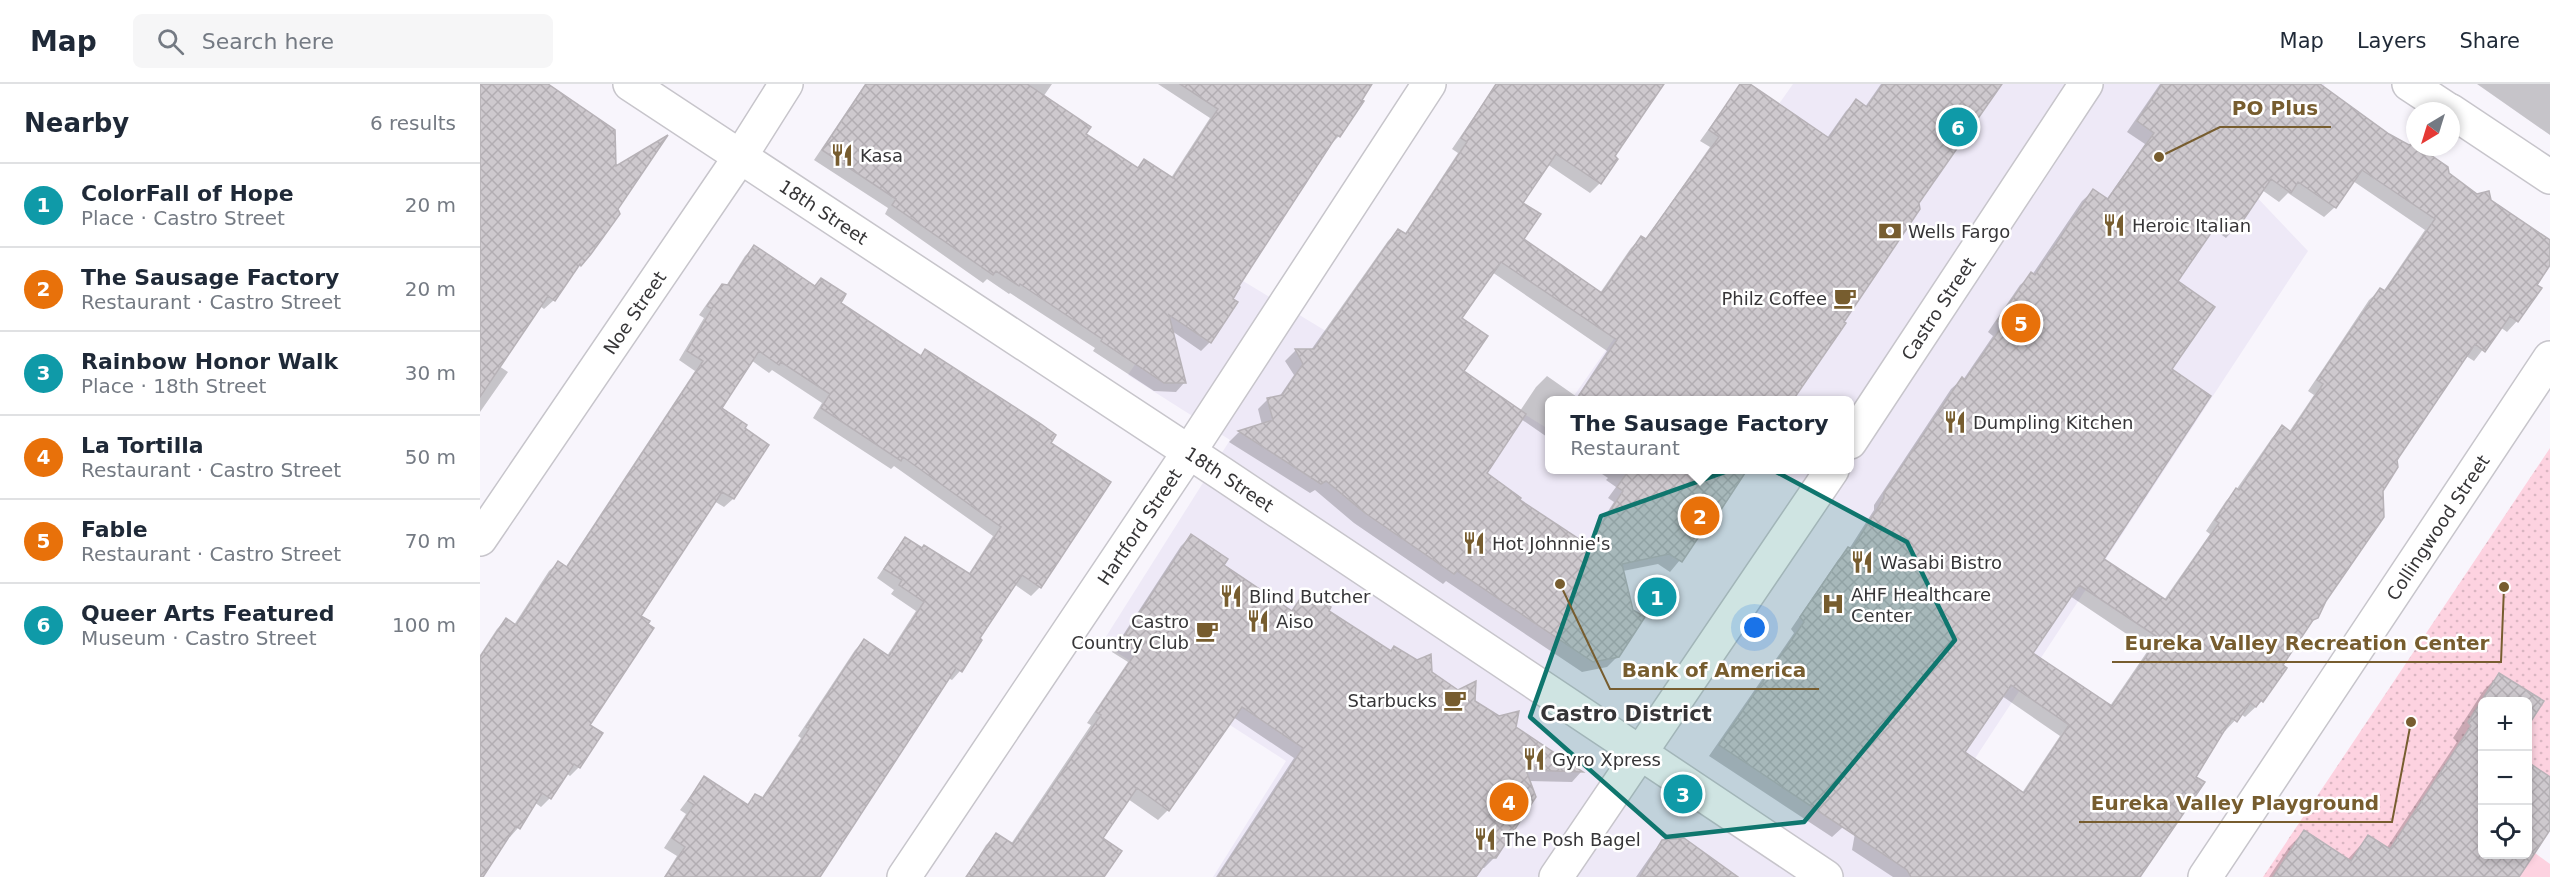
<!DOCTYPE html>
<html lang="en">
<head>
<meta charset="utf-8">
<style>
  :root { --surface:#fff; --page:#f6f6f7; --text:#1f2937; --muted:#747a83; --line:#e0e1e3; --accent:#775d2f }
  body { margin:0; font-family:"DejaVu Sans",sans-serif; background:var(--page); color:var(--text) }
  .controls { position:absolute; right:18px; bottom:18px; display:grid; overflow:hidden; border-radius:9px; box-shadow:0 3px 9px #0003 }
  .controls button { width:54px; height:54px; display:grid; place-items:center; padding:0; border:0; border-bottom:2px solid var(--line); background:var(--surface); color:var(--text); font:30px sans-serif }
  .compass { position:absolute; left:1926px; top:18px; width:54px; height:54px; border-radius:50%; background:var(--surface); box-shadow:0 3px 9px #0003; rotate:218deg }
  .you { position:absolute; left:1275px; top:544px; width:21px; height:21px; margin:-15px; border:4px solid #fff; border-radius:50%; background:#1a73e8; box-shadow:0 0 0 9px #1a73e833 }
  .badge { display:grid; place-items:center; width:39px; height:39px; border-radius:50%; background:var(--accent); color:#fff; font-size:20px; font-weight:700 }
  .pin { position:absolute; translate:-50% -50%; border:3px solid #fff; box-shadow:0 2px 6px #0006 }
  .popup { position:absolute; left:1065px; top:312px; width:309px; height:78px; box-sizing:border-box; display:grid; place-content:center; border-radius:9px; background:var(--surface); filter:drop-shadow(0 2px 4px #0005); font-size:20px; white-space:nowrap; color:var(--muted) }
  .popup b { font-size:22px; color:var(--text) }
  .popup::after { content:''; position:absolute; left:50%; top:100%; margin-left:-12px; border:12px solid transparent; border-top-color:var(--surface) }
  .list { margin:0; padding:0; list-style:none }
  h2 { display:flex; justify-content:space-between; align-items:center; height:78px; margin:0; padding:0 24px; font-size:26px }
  h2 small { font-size:20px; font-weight:400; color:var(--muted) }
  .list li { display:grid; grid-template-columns:39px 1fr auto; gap:18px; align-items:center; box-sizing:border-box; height:84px; padding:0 24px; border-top:2px solid var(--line) }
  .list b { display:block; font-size:22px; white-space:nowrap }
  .list p { margin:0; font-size:20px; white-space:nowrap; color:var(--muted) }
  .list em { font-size:20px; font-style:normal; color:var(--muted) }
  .icon { flex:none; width:33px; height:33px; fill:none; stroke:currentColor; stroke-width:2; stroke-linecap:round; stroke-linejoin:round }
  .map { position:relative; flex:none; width:2070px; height:793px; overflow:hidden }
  header { display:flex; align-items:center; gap:36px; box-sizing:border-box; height:84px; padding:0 30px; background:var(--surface); border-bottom:2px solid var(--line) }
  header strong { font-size:28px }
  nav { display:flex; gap:33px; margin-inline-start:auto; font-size:21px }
  .search { width:420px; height:54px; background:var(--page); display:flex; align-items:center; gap:15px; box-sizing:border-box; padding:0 21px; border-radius:9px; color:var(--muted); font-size:22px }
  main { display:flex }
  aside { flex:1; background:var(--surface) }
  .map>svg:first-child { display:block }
  .built { fill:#eee9f7 }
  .grass { fill:#fdd2e0 }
  .park { fill:url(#park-dots); fill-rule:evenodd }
  .shadow { fill:#0003; fill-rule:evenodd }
  .building { fill:url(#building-cross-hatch); stroke:#b7b2b7; stroke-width:1.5; fill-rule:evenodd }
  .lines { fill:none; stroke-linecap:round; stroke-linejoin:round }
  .minor-casing { stroke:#c7c5cb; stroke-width:36 }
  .tertiary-casing { stroke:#c7c5cb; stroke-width:36 }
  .minor { stroke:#fff; stroke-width:33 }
  .tertiary { stroke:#fff; stroke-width:33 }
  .marked { fill:#0f766e; fill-opacity:0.2; stroke:#0f766e; stroke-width:4.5; stroke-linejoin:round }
  .labels { text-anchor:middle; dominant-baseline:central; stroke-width:5; stroke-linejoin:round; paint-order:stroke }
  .poi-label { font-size:18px; fill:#363537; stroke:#fff; text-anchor:start }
  .street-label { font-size:18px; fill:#363537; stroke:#fff }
  .quarter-label { font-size:21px; font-weight:bold; fill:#363537; stroke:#fff }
  .leader { fill:none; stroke:#775d2f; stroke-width:2 }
  .callout-dot { fill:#775d2f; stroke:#fff; stroke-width:2 }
  .callout-label { font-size:20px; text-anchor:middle; font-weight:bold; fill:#775d2f; stroke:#fff; stroke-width:5; stroke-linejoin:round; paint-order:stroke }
</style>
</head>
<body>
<header>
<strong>Map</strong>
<div class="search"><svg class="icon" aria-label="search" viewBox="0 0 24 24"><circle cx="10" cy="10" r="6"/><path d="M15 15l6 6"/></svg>Search here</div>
<nav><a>Map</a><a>Layers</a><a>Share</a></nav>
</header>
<main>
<aside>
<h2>Nearby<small>6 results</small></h2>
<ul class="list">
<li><span class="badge" style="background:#0f9aa8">1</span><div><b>ColorFall of Hope</b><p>Place · Castro Street</p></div><em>20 m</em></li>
<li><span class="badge" style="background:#e8710a">2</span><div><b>The Sausage Factory</b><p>Restaurant · Castro Street</p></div><em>20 m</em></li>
<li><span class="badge" style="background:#0f9aa8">3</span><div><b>Rainbow Honor Walk</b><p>Place · 18th Street</p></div><em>30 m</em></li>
<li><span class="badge" style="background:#e8710a">4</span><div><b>La Tortilla</b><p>Restaurant · Castro Street</p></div><em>50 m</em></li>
<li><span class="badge" style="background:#e8710a">5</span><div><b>Fable</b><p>Restaurant · Castro Street</p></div><em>70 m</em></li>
<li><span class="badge" style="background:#0f9aa8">6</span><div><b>Queer Arts Featured</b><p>Museum · Castro Street</p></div><em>100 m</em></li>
</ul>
</aside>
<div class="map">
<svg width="2070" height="793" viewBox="0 0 2070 793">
  <defs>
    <pattern id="park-dots" width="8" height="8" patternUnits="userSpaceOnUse" patternTransform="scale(1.5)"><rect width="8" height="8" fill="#fdd2e0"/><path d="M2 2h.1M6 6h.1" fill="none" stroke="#d9b5c1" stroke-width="1.8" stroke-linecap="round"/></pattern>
    <pattern id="building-cross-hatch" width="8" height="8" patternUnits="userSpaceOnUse" patternTransform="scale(1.5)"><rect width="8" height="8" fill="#cec9ce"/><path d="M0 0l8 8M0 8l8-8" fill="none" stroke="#b2adb2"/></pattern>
  </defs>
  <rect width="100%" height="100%" fill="#f8f5fc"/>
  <!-- built -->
  <path class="built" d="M1313 0H1845L1769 105 1828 167 1494 676 1663 793H733L806 677 622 559 750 356 648 291 725 174 907 284 926 257 1070 346V386H1370V316H1091Z"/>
  <!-- grass -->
  <path class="grass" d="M2055 769 2070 780V793H2039Z"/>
  <!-- park -->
  <path class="park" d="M2070 364V746L2039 793H1783ZM2002 618H2048V770H2002Z"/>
  <!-- shadow -->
  <path class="shadow" d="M0 0H62L100 180 74 216 64 225 60 222 19 282 28 288 0 328Z
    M385 0H572L563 13 604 50 656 85 664 77 691 94 730 34 678 0H890L859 52 850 61 757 202 730 258 721 267 692 247 704 299 696 308 674 307 613 267 615 264 530 209 529 210 507 195 503 199 405 130 408 124 334 76Z
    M1016 0H1178L1133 73 1120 99 1110 109 1067 80 1041 119 1042 156 1120 209 1151 164 1161 154 1165 156 1230 63 1220 57 1261 0H1267L1347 54 1366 27 1376 17 1385 23 1401 0H1521L1488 49 1477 59 1362 238 1364 240 1312 316H1070V355L1041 335 1005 389 1038 417 1106 461 1134 418 1128 414 1136 403 1126 396 1128 394 1116 386H1266L1225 446 1190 488 1178 480 1143 487 1138 572 1127 583 1102 588 966 497 963 500 874 439 835 406 830 409 749 358 758 349 782 341 778 325 788 315 799 313 814 291 805 277 815 267 831 266 908 157 918 147 924 151 978 69 972 65ZM1012 188 1127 267 1097 313 1067 292 1056 303 1040 327 982 287 980 235Z
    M1680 0H1838L1873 27 1929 63 1933 61 1936 63 1997 112 2010 117 2070 158V179L2055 202 2059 205 2037 237 2027 248 2020 243 1994 277 1986 272 1915 375 1837 533 1827 543 1800 581 1782 617 1765 633 1761 630 1745 647 1743 646 1660 793H1413L1372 766 1381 716 1363 743 1352 753 1229 672 1314 549 1311 545 1358 476 1369 465 1394 426V421L1471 305 1482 295 1483 296 1513 252 1508 248 1540 201 1552 191 1602 117 1613 107 1626 116 1665 60 1647 48ZM1873 97 1945 146 1903 208 1900 206 1889 216 1859 261 1828 307 1834 311 1809 348 1802 343 1792 354 1756 406 1746 417 1726 447 1730 450 1684 516 1622 475 1690 286 1696 198 1732 144 1746 154 1756 143 1782 106 1799 118 1808 109 1844 133 1855 123ZM1590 512 1669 565 1630 622 1551 570ZM1522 612 1580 652 1542 709 1483 669Z
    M1997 0H2070V51Z
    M274 163 334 203 341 196 358 219 440 273 445 267 569 359 560 503 551 512 534 500 498 555 500 556 480 587 472 596 468 594 337 793H184L197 772 184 764 206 730 200 726 224 694 266 722 276 712 281 715 321 654 318 652 375 566 384 557 407 572 436 527 411 510 414 506 397 494 417 464 426 455 488 491 513 452 414 382 411 385 333 334 342 319 292 286 289 289 271 276 240 324 263 345 287 361 253 415 244 423 234 417 159 532 108 641 99 683 90 692 86 689 70 714 61 723 54 718 38 744 30 753 28 751 0 793V571L17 545 26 536 34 541 69 487 78 479 85 484 215 287 199 276 224 234 219 231 233 211 242 202H246L265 172Z
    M711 452 741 481 810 528 827 508 847 527 910 568 950 589 1101 688 1092 698 1048 697 1015 773 1004 784H1000L995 793H736L814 674 753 633 688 726 678 736 648 715 621 755 623 793H486L506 761 516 751 531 760 611 641 607 639 648 578 632 568 701 462Z
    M2019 591 2062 618 2048 640V618H2002V770H2048V680L2070 695V743L2037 793H1789L1809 763 1824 748 1867 776 1888 753 1906 765 1977 658 1973 654 2004 606Z
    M1183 758 1251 793H1156L1174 767Z"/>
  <!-- building -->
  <path class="building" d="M0 0H68L135 46 136 82 188 51 138 125 140 130 111 170 101 182 100 180 75 217 68 212 0 313Z
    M386 0H547L611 43 606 50 658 84 664 75 693 94 738 25 700 0H892L882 16 884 17 860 53 857 51 759 202 760 203 753 215 758 218 731 259 689 231 706 299H684L621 257 622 255 540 200 539 202 516 187 513 191 412 121 416 115 342 66Z
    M1016 0H1184L1135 72 1138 75 1121 100 1076 70 1043 119 1061 130 1044 155 1122 209 1161 152 1166 155 1239 53 1229 46 1260 0H1270L1349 54 1376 15 1387 23 1403 0H1522L1439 119 1440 125 1364 238 1366 239 1313 316H1096L1137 256 1021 178 982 234 1008 252 984 287 1046 330 1007 389 1041 414 1040 416 1108 461 1143 407 1137 403 1149 386H1267L1227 447 1224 445 1202 478 1189 470 1142 480 1153 526 1165 533 1139 573 1113 578 977 487 974 490 885 429 846 397 841 400 758 347 793 336 787 314 802 311 823 280 815 265H834L918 145 926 150 987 58 981 54Z
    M1682 0H1840L1909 50 1929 61 1934 59 1935 63H1939L1968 83 1969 89 1997 110 2009 107 2011 116 2070 156V181L2057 201 2062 204 2038 238 2030 232 2005 268 1995 260 1917 376 1918 383 1903 407 1904 433 1846 517 1838 534 1833 536 1803 581 1807 584 1783 618 1781 616 1776 623 1770 619 1757 638 1752 634 1716 693 1725 698 1660 793H1431L1427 786 1239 661 1324 538 1320 533 1368 463 1372 465 1404 414V409L1482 293 1485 296 1523 241 1517 237 1551 188 1555 191 1613 105 1628 115 1674 49 1657 37ZM1882 86 1955 135 1905 207 1900 204 1869 249 1837 296 1843 300 1811 348 1802 341 1759 406 1756 404 1735 436 1739 439 1686 516 1624 475 1731 312 1692 285 1735 223 1698 197 1742 133 1758 144 1791 95 1811 109 1818 98 1856 124ZM1599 501 1679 554 1632 622 1553 569ZM1531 601 1589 641 1544 709 1485 668Z
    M274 161 335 202 341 194 366 210 361 219 441 272 445 265 561 340 576 351 571 359 631 398 561 504 542 491 500 554 502 556 482 588 476 584 340 793H185L205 763 192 754 214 721 208 717 224 692 268 721 275 710 283 714 329 645 326 643 384 555 409 572 444 518 419 501 422 496 404 485 425 453 442 464 444 461 490 490 521 443 423 373 421 377 341 324 350 310 301 278 299 281 279 267 242 324 267 341 265 344 289 361 254 415 242 408 161 532 170 537 168 540 174 544 110 641 123 649 100 684 94 680 71 715 62 709 40 745 36 742 3 793H0V573L26 534 36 541 78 477 87 483 223 277 207 267 232 225 227 222 242 200 248 201Z
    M711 450 748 475 744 481 812 527 826 506 851 523 849 527 911 567 914 562 937 576 951 570 952 588 978 606 996 597 995 617 1019 632 1039 627 1036 643 1103 688 1046 686 1056 713 1016 774H1009L996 793H738L823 664 762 623 689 727 657 704 623 754 642 767 624 793H486L516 749 533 760 621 631 616 628 657 567 641 557Z
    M2019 589 2064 617 2048 642V618H2002V771H2048V678L2070 693V746L2039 793H1793L1824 746 1871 777 1888 751 1910 765 1991 642 1988 638Z
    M1204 754 1258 793H1160L1182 756Z"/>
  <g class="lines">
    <!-- minor casing -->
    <g class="minor-casing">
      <g id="minor">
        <path d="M1929 0 1970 27"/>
        <path d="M1971 27 2070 93"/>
        <path id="s1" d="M0 455 260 73 306 0"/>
        <path id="s2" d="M424 793 709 368 949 0"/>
        <path id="s3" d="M1725 793 2070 274"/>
      </g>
    </g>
    <!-- tertiary casing -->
    <g class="tertiary-casing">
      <g id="tertiary">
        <path id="s4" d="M150 0 741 389 1346 793"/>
        <path id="s5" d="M1370 358 1606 0"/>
        <path d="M1076 793 1352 386"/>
      </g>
    </g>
    <!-- minor -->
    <use href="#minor" class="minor"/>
    <!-- tertiary -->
    <use href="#tertiary" class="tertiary"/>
  </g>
  <!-- marked area -->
  <path class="marked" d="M1276 377 1427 458 1475 556 1324 738 1186 753 1050 633 1121 432Z"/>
  <!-- icons -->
  <defs>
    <g id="restaurant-bare" transform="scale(1.8)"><path d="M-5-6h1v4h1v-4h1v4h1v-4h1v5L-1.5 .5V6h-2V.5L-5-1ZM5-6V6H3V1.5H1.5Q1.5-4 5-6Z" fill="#775d2f" stroke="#fff" stroke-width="2.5" paint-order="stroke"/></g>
    <g id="bank-bare" transform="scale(1.8)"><path d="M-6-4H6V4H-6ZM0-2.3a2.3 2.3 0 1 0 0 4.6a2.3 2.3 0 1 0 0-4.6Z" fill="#775d2f" stroke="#fff" stroke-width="2.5" paint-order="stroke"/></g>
    <g id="cafe-bare" transform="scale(1.8)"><path d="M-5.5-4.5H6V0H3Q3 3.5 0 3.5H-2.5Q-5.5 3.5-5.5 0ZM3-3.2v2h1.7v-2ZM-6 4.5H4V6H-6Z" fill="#775d2f" stroke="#fff" stroke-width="2.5" paint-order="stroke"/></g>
    <g id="hospital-bare" transform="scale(1.8)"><path d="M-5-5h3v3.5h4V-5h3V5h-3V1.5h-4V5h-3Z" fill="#775d2f" stroke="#fff" stroke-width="2.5" paint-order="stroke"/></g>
  </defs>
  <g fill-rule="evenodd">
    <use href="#restaurant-bare" x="362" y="71"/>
    <use href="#restaurant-bare" x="1634" y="141"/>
    <use href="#bank-bare" x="1410" y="147"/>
    <use href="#cafe-bare" x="1365" y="214"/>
    <use href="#restaurant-bare" x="1475" y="338"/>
    <use href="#restaurant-bare" x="994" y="459"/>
    <use href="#restaurant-bare" x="1382" y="478"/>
    <use href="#restaurant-bare" x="751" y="512"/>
    <use href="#hospital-bare" x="1353" y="520"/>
    <use href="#restaurant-bare" x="778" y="537"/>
    <use href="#cafe-bare" x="727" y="547"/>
    <use href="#cafe-bare" x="975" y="616"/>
    <use href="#restaurant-bare" x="1054" y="675"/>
    <use href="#restaurant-bare" x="1005" y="755"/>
  </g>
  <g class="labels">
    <!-- poi labels -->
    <g class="poi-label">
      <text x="380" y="71">Kasa</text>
      <text x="1652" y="141">Heroic Italian</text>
      <text x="1428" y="147">Wells Fargo</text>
      <text x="1347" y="214" text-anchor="end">Philz Coffee</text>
      <text x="1493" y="338">Dumpling Kitchen</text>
      <text x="1012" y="459">Hot Johnnie's</text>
      <text x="1400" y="478">Wasabi Bistro</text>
      <text x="1371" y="510">AHF Healthcare<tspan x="1371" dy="21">Center</tspan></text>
      <text x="769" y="512">Blind Butcher</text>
      <text x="709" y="537" text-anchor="end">Castro<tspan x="709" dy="21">Country Club</tspan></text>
      <text x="796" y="537">Aiso</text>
      <text x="957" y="616" text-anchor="end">Starbucks</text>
      <text x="1072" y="675">Gyro Xpress</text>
      <text x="1023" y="755">The Posh Bagel</text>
    </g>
    <!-- street labels -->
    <g class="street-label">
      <text stroke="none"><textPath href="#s4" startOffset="232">18th Street</textPath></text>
      <text stroke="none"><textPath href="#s5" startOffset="160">Castro Street</textPath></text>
      <text stroke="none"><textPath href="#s1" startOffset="274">Noe Street</textPath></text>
      <text stroke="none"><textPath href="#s4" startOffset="718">18th Street</textPath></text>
      <text stroke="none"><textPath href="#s2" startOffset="422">Hartford Street</textPath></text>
      <text stroke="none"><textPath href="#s3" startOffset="420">Collingwood Street</textPath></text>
    </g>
    <!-- quarter labels -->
    <g class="quarter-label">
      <text x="1146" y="630">Castro District</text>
    </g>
  </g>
  <!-- callouts -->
  <path class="leader" d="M1679 73L1740 43H1851M2024 503L2021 578H1632M1080 500L1130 605H1339M1931 638L1912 738H1599"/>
  <g class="callout-dot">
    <circle cx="1679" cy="73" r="6"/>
    <circle cx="2024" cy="503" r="6"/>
    <circle cx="1080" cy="500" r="6"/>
    <circle cx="1931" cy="638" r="6"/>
  </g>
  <g class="callout-label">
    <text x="1795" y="31">PO Plus</text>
    <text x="1827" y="566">Eureka Valley Recreation Center</text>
    <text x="1234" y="593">Bank of America</text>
    <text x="1755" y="726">Eureka Valley Playground</text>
  </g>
</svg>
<div class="controls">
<button>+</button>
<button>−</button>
<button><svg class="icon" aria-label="locate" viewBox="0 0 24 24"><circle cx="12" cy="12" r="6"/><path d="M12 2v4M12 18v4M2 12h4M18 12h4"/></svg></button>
</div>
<svg class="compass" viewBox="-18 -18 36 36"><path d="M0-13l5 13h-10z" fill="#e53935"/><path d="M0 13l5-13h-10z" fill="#747a83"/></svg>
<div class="you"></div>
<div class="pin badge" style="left:1177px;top:513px;background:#0f9aa8">1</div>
<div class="pin badge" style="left:1220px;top:432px;background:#e8710a">2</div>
<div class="popup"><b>The Sausage Factory</b>Restaurant</div>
<div class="pin badge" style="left:1203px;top:710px;background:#0f9aa8">3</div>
<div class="pin badge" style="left:1029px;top:718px;background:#e8710a">4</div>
<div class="pin badge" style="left:1541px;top:239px;background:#e8710a">5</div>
<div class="pin badge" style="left:1478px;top:43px;background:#0f9aa8">6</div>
</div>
</main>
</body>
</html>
